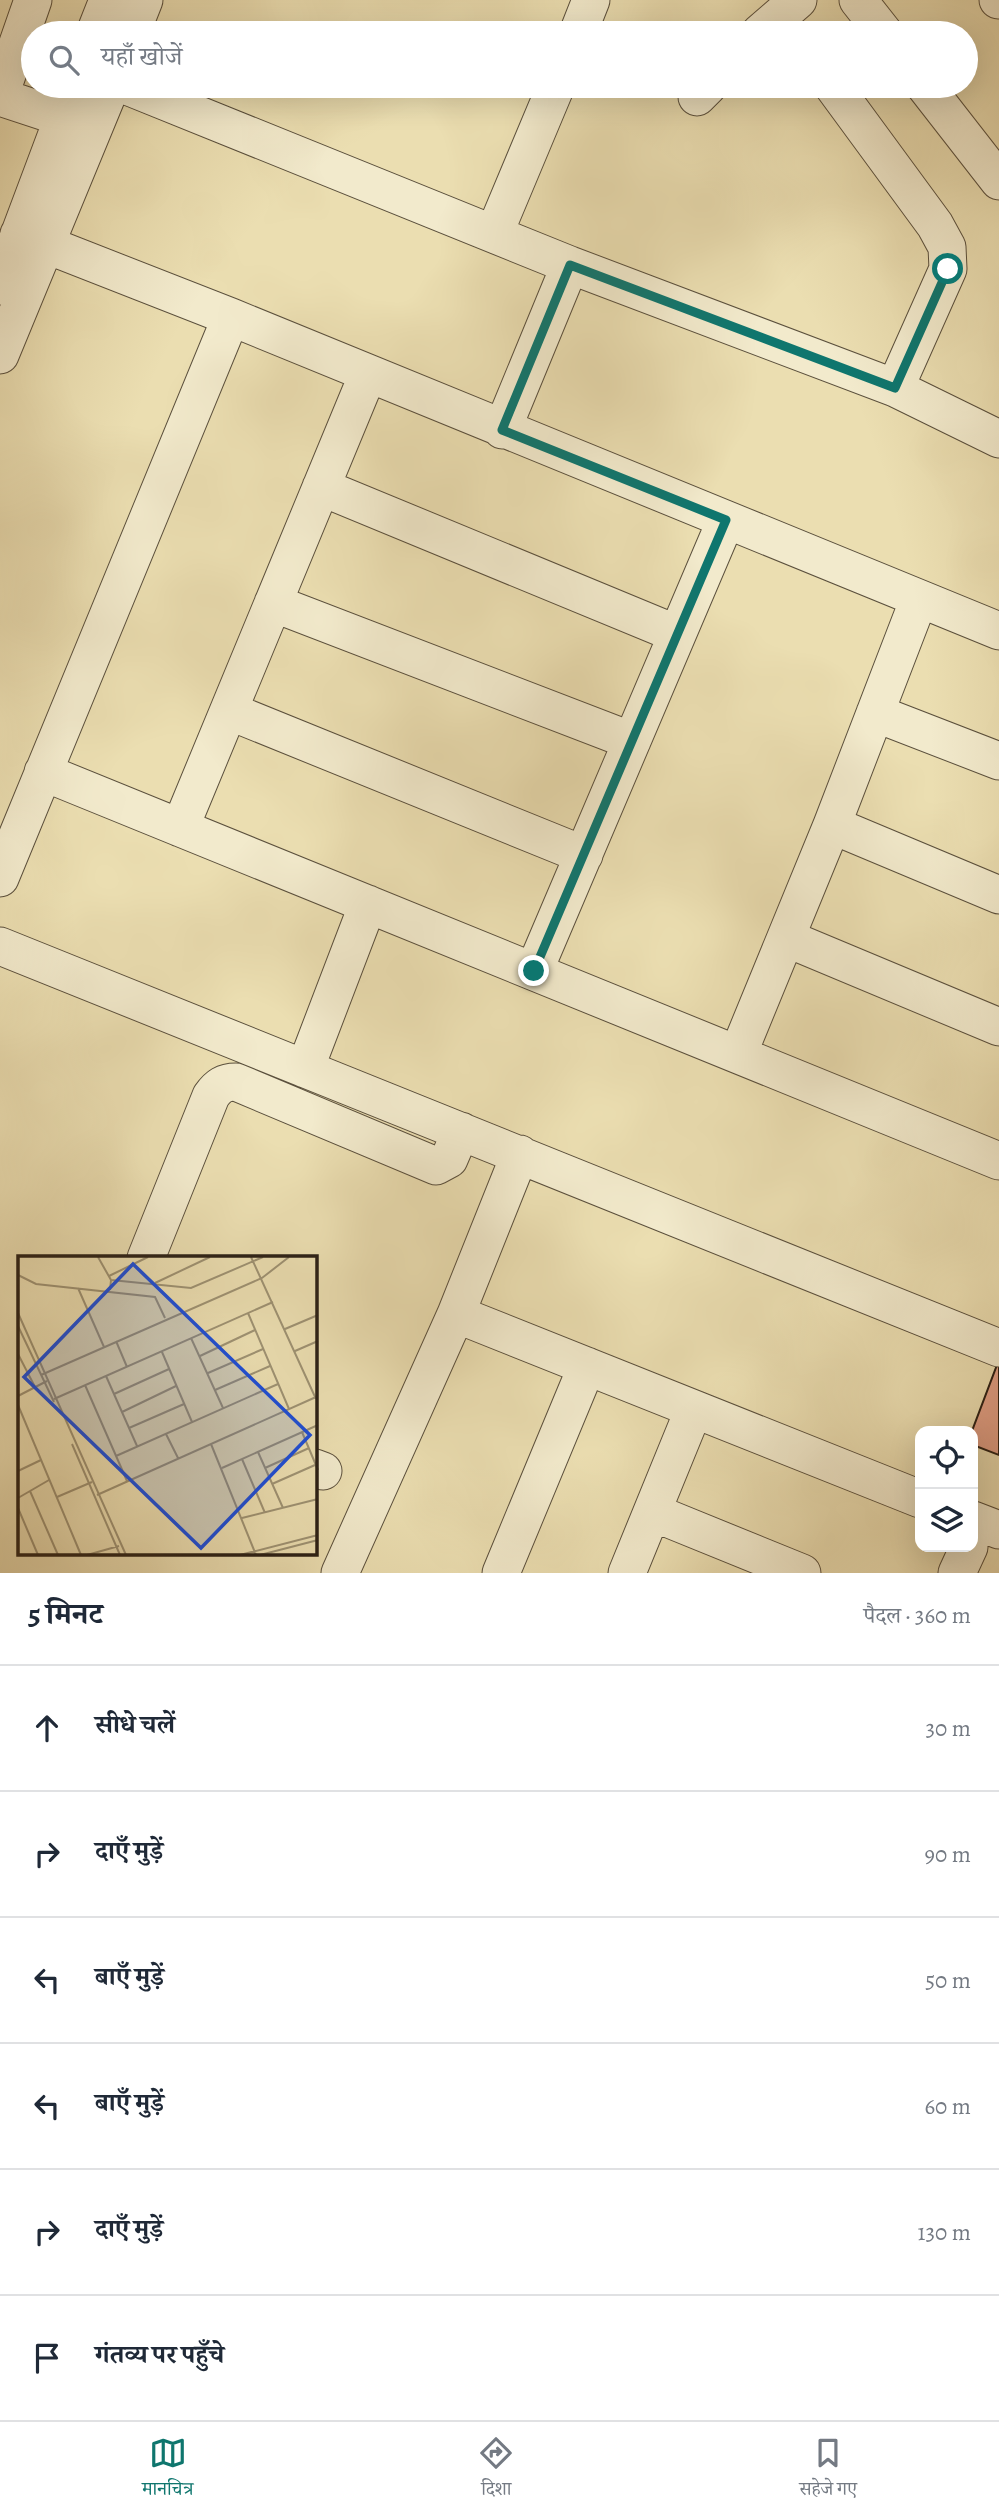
<!DOCTYPE html>
<html lang="hi">
<head>
<meta charset="utf-8">
<style>
  :root { --surface:#fff; --page:#f6f6f7; --text:#1f2937; --muted:#747a83; --line:#e0e1e3; --accent:#0f766e }
  body { margin:0; font-family:Alegreya,"Noto Serif Devanagari",serif; background:var(--page); color:var(--text) }
  .controls { position:absolute; right:21px; bottom:21px; display:grid; overflow:hidden; border-radius:14px; box-shadow:0 7px 28px #0002 }
  .controls button { width:63px; height:63px; display:grid; place-items:center; padding:0; border:0; border-bottom:2px solid var(--line); background:var(--surface); color:var(--text); font:35px sans-serif }
  .stop { position:absolute; width:21px; height:21px; margin:-16px; border:5px solid #0f766e; border-radius:50%; background:#fff }
  .stop.end { background:#0f766e; border-color:#fff; box-shadow:0 2px 7px #0008 }
  .list { margin:0; padding:0; list-style:none }
  h2 { display:flex; justify-content:space-between; align-items:center; height:91px; margin:0; padding:0 28px; font-size:30px }
  h2 small { font-size:23px; font-weight:400; color:var(--muted) }
  .list li { display:grid; grid-template-columns:46px 1fr auto; gap:21px; align-items:center; box-sizing:border-box; height:126px; padding:0 28px; border-top:2px solid var(--line) }
  .list b { display:block; font-size:26px; white-space:nowrap }
  .list em { font-size:23px; font-style:normal; color:var(--muted) }
  .icon { flex:none; width:38px; height:38px; fill:none; stroke:currentColor; stroke-width:2; stroke-linecap:round; stroke-linejoin:round }
  .map { position:relative; flex:none; width:999px; height:1573px; overflow:hidden }
  .search { position:absolute; background:var(--surface); box-shadow:0 7px 28px #0002; left:21px; right:21px; top:21px; height:77px; display:flex; align-items:center; gap:18px; box-sizing:border-box; padding:0 24px; border-radius:38px; color:var(--muted); font-size:26px }
  .sheet { height:847px; background:var(--surface) }
  nav { display:flex; justify-content:space-around; align-items:center; box-sizing:border-box; height:98px; border-top:2px solid var(--line); background:var(--surface); font-size:19px; color:var(--muted) }
  nav a { display:grid; justify-items:center; gap:4px }
  nav .on { color:var(--accent) }
  .map>svg:first-child { display:block }
  .building { fill:#e1a087; stroke:#2b2016; stroke-width:2 }
  .lines { fill:none; stroke-linecap:round; stroke-linejoin:round }
  .minor-casing { stroke:#5b503d; stroke-width:39 }
  .minor { stroke:#f2eacc; stroke-width:37 }
  .route { stroke:#0f766e; stroke-width:9 }
  .inset-road { fill:none; stroke:#9e9273; stroke-width:2 }
  .view { fill:#1d4ed8; fill-opacity:0.15; stroke:#1d4ed8; stroke-width:3.5 }
  .inset-edge { fill:none; stroke:#2b2016; stroke-width:3.5 }
</style>
</head>
<body>
<div class="map">
<svg width="999" height="1573" viewBox="0 0 999 1573">
  <rect width="100%" height="100%" fill="#ebdeb1"/>
  <filter id="stains"><feTurbulence type="fractalNoise" baseFrequency=".00286" numOctaves="4"/><feColorMatrix values="0 0 0 0 .2 0 0 0 0 .09 0 0 0 0 .02 0 0 0 .5 -.17"/></filter>
  <radialGradient id="worn" r=".72"><stop offset=".6" stop-color="#630" stop-opacity="0"/><stop offset="1" stop-color="#630" stop-opacity=".3"/></radialGradient>
  <!-- building -->
  <path class="building" d="M997 1365 999 1366V1455L973 1445 972 1431Z"/>
  <g class="lines">
    <!-- minor casing -->
    <g class="minor-casing">
      <path id="minor" d="M858 0 884 33
        M998 0H999
        M95 33 108 0
        M131 33 144 0
        M578 33 591 0
        M760 33 798 0
        M127 86 570 265 895 388 999 439
        M833 86 935 225 947 247 948 269 895 388
        M925 86 999 181
        M0 95 33 0
        M0 97 85 125
        M697 97 708 86
        M19 234 231 317 999 631
        M494 234 556 86
        M0 286 75 86
        M0 355 111 86
        M502 430 570 265
        M321 487 677 634
        M273 603 632 741
        M229 711 584 855
        M875 713 999 761
        M43 772 999 1161
        M832 825 999 895
        M180 828 368 374
        M0 878 231 317
        M786 938 999 1027
        M0 946 999 1348
        M534 971 726 520
        M738 1054 832 825 919 599
        M305 1069 368 904
        M146 1258 211 1096C218 1086 224 1082 236 1082L436 1166 449 1159 461 1131
        M456 1314 920 1499
        M315 1468 323 1471
        M652 1512 802 1573
        M973 1520 999 1530
        M340 1573 456 1314 520 1154
        M501 1573 587 1366
        M627 1573 694 1409
        M957 1573 969 1547"/>
    </g>
    <!-- minor -->
    <use href="#minor" class="minor"/>
  </g>
  <g class="lines">
    <!-- route -->
    <path class="route" d="M534 971 726 520 502 430 570 265 895 388 948 269"/>
  </g>
  <!-- overview -->
  <g transform="translate(18 1256)">
    <rect width="299" height="299" fill="#ebdeb1"/>
    <path class="inset-road" d="M80 1 93 24 92 34M233 1 298 143M0 19 18 28 137 41 147 62M91 20 130 1M93 24 173 32 245 1M137 27 192 1M60 32 86 91M0 57 108 299M230 57 271 153M0 70 36 146M267 73 300 59M173 82 205 152M98 85 109 111M277 95 300 85M144 96 174 166M0 98 17 131M182 100 237 74M190 117 245 93M23 119 244 22 271 1M88 120 119 190M67 129 109 225M197 134 252 110M96 138 151 113M0 140 29 125M36 143 255 46M0 149 63 299M104 156 158 130M111 172 166 148M284 176 300 214M148 178 160 202M54 188 102 299M193 188 238 299M240 196 265 252M98 200 260 128M224 203 247 257M204 212 300 169M247 212 291 192M0 215 23 204M254 228 297 209M12 235 40 299M79 239 298 141M39 241 74 226M0 242 31 224M0 252 20 299M224 262 300 243M69 299 101 290M222 299 300 279M242 299 300 284"/>
    <path class="view" d="M115 8 292 179 183 292 6 121Z"/>
    <rect width="299" height="299" class="inset-edge"/>
  </g>
  <rect width="100%" height="100%" filter="url(#stains)"/>
  <rect width="100%" height="100%" fill="url(#worn)"/>
</svg>
<div class="controls">
<button><svg class="icon" aria-label="locate" viewBox="0 0 24 24"><circle cx="12" cy="12" r="6"/><path d="M12 2v4M12 18v4M2 12h4M18 12h4"/></svg></button>
<button><svg class="icon" aria-label="layers" viewBox="0 0 24 24"><path d="M12 4l9 5-9 5-9-5zM3 14l9 5 9-5"/></svg></button>
</div>
<div class="stop" style="left:948px;top:269px"></div>
<div class="stop end" style="left:534px;top:971px"></div>
<div class="search"><svg class="icon" aria-label="search" viewBox="0 0 24 24"><circle cx="10" cy="10" r="6"/><path d="M15 15l6 6"/></svg>यहाँ खोजें</div>
</div>
<section class="sheet">
<h2>5 मिनट<small>पैदल · 360 m</small></h2>
<ul class="list">
<li><svg class="icon" aria-label="ahead" viewBox="0 0 24 24"><path d="M12 20V5M6 11l6-6 6 6"/></svg><div><b>सीधे चलें</b></div><em>30 m</em></li>
<li><svg class="icon" aria-label="right" viewBox="0 0 24 24"><path d="M7 20v-9h11M14 6l5 5-5 5"/></svg><div><b>दाएँ मुड़ें</b></div><em>90 m</em></li>
<li><svg class="icon" aria-label="left" viewBox="0 0 24 24"><path d="M17 20v-9H6M10 6l-5 5 5 5"/></svg><div><b>बाएँ मुड़ें</b></div><em>50 m</em></li>
<li><svg class="icon" aria-label="left" viewBox="0 0 24 24"><path d="M17 20v-9H6M10 6l-5 5 5 5"/></svg><div><b>बाएँ मुड़ें</b></div><em>60 m</em></li>
<li><svg class="icon" aria-label="right" viewBox="0 0 24 24"><path d="M7 20v-9h11M14 6l5 5-5 5"/></svg><div><b>दाएँ मुड़ें</b></div><em>130 m</em></li>
<li><svg class="icon" aria-label="arrive" viewBox="0 0 24 24"><path d="M6 21V4h12l-3 4 3 4H6"/></svg><div><b>गंतव्य पर पहुँचे</b></div></li>
</ul>
</section>
<nav>
<a class="on"><svg class="icon" aria-label="map" viewBox="0 0 24 24"><path d="M3 6l6-2 6 2 6-2v14l-6 2-6-2-6 2zM9 4v14M15 6v14"/></svg>मानचित्र</a>
<a><svg class="icon" aria-label="directions" viewBox="0 0 24 24"><path d="M12 3l9 9-9 9-9-9zM9 14v-3h6M13 9l2 2-2 2"/></svg>दिशा</a>
<a><svg class="icon" aria-label="saved" viewBox="0 0 24 24"><path d="M7 4h10v16l-5-4-5 4z"/></svg>सहेजे गए</a>
</nav>
</body>
</html>
